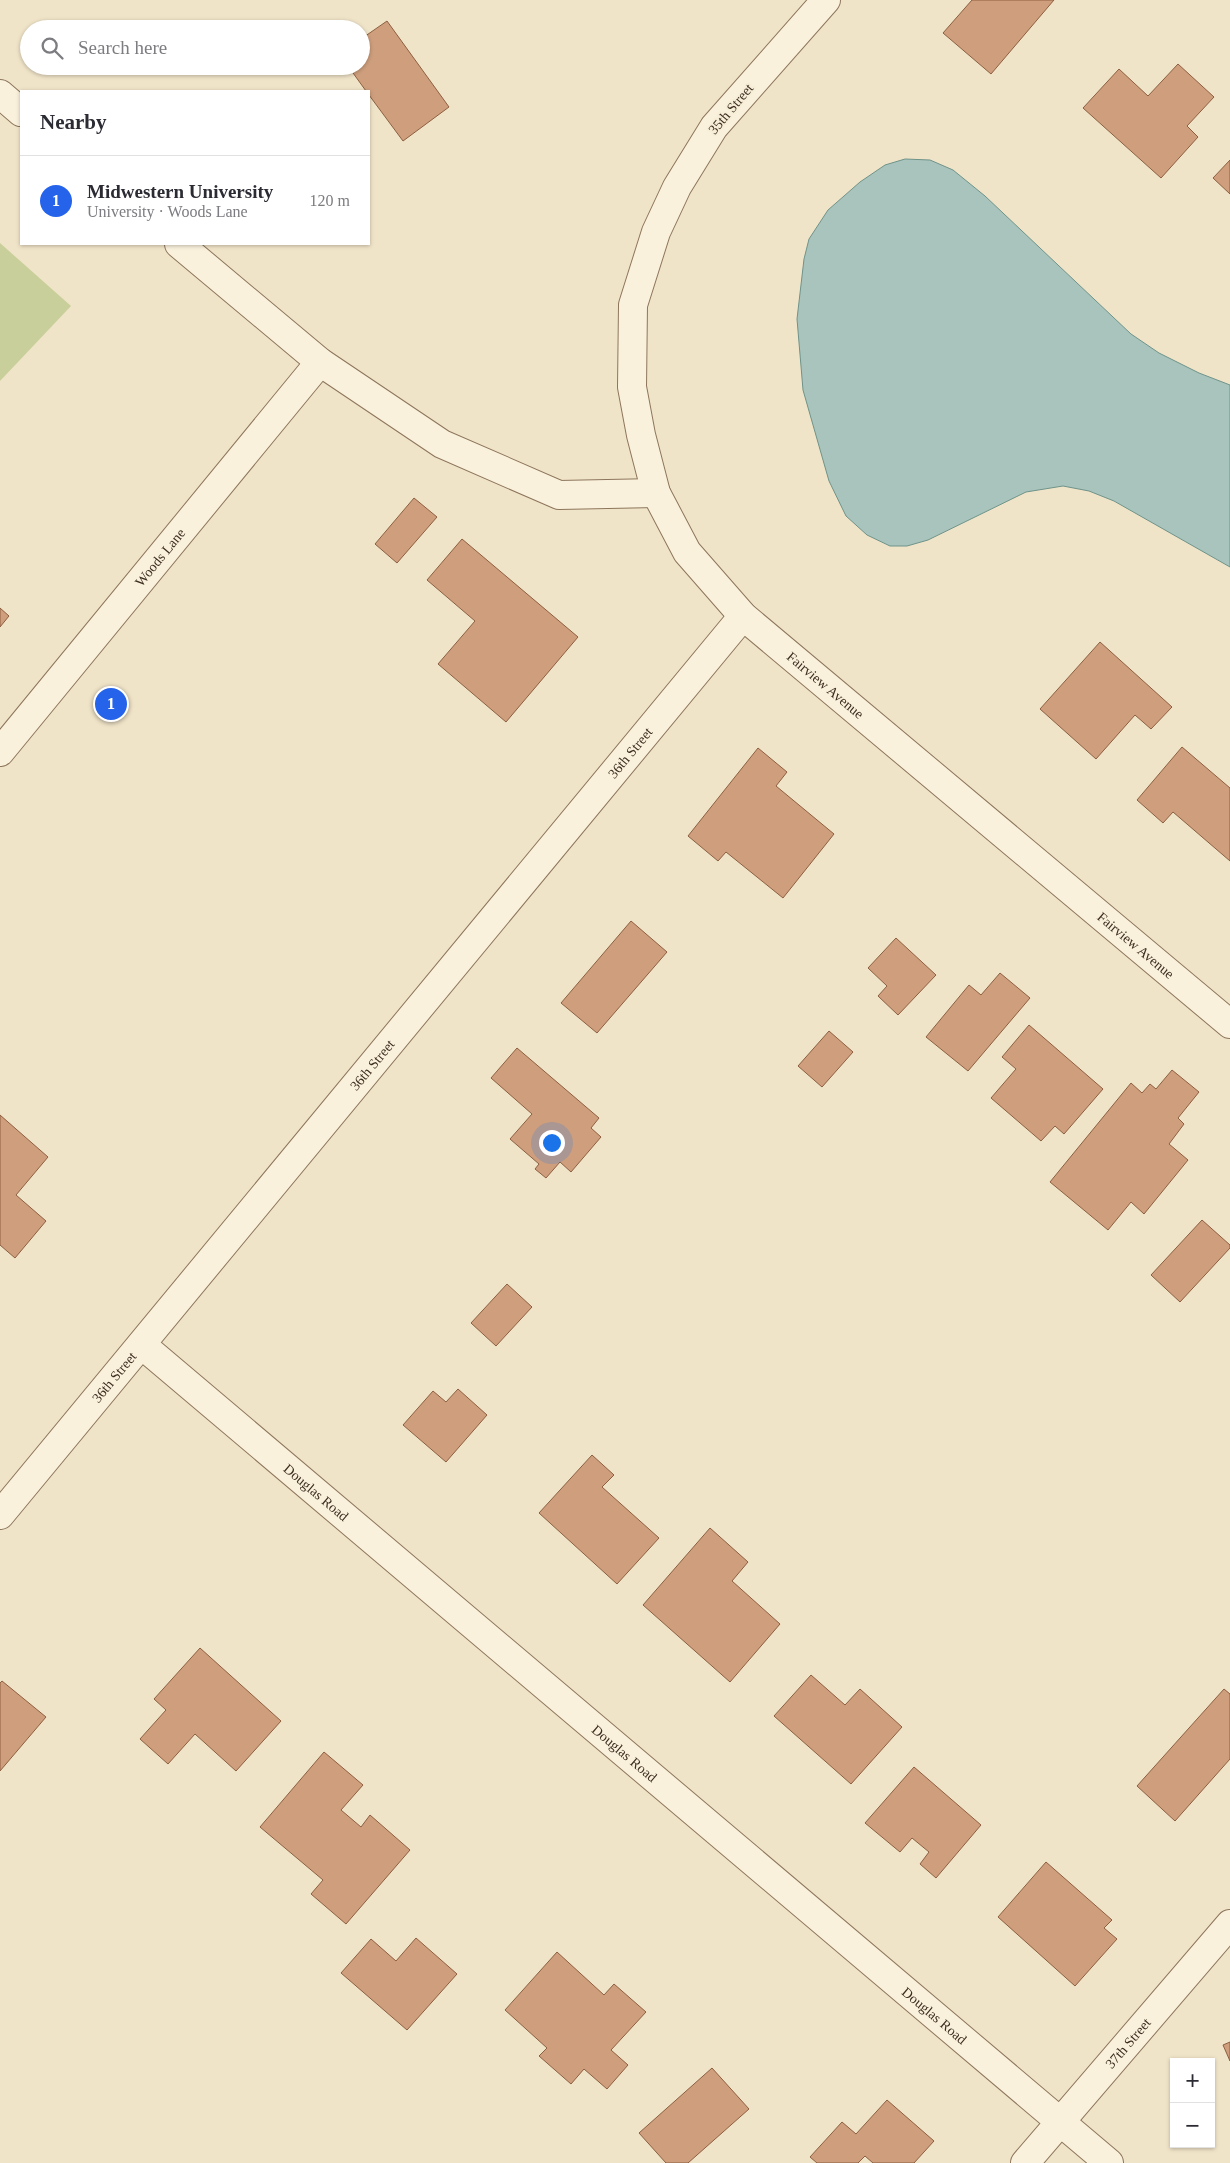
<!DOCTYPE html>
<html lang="en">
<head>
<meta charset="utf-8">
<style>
  :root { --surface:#fff; --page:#f2f2f3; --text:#2b2b33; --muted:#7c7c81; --line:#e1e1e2; --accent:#2563eb }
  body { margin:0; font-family:Georgia,serif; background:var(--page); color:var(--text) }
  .controls { position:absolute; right:15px; bottom:15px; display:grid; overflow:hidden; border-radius:0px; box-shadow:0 1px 4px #0004 }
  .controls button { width:45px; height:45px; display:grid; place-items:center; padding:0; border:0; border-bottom:1px solid var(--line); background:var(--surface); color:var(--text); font:25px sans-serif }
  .you { position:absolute; left:551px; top:1142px; width:18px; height:18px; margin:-12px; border:4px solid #fff; border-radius:50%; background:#1a73e8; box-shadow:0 0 0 8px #1a73e833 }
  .badge { display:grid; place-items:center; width:32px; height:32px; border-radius:50%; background:var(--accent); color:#fff; font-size:16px; font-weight:700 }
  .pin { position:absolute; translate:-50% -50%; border:2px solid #fff; box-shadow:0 1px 5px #0006 }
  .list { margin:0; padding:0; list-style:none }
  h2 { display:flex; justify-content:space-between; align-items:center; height:65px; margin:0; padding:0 20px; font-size:21px }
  h2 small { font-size:16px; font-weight:400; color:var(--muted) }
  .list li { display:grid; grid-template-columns:32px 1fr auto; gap:15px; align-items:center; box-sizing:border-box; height:90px; padding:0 20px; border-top:1px solid var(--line) }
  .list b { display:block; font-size:19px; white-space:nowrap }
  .list p { margin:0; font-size:16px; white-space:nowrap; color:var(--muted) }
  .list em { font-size:16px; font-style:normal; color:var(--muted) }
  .icon { flex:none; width:28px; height:28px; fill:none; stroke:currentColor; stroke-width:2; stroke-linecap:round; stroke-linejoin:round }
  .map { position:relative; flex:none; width:1230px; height:2163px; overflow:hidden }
  .search { position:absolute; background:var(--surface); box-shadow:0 1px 4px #0004; left:20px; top:20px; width:350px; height:55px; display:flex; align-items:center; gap:12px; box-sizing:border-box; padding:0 18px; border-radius:28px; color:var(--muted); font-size:19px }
  .panel { position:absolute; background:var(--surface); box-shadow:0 1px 4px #0004; left:20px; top:90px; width:350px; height:155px; border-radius:0px }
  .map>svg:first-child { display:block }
  .green { fill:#c9cf9b }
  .water { fill:#a9c4bc; stroke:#6f938a }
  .building { fill:#cf9f7d; stroke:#8d5f41 }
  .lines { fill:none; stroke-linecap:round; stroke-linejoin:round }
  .minor-casing { stroke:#8d765c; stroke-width:30 }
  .minor { stroke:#faf1dc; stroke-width:28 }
  .labels { text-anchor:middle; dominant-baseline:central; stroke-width:4; stroke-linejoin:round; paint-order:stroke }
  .street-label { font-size:14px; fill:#3d2e20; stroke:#f7eed8 }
</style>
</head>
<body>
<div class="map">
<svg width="1230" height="2163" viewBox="0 0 1230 2163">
  <rect width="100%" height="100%" fill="#f0e4c8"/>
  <!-- green -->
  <path class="green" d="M0 243 71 306 0 381Z"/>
  <!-- water -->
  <path class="water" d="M905 159 930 160 953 170 985 196 1131 334 1159 353 1199 373 1230 385V567L1114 501 1089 491 1063 486 1026 492 928 540 907 546H890L867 535 846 516 829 481 803 390 797 319 804 259 809 239 828 210 860 182 885 165Z"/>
  <!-- building -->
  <path class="building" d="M972 0H1054L991 74 943 33Z
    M387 21 449 107 403 141 369 95V91H366L348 66H361V39Z
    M1178 64 1214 97 1187 126 1198 137 1161 178 1083 108 1119 69 1148 96Z
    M1230 160V194L1213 178Z
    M414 498 437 517 397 563 375 544Z
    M462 539 578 637 506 722 438 664 475 621 427 580Z
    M0 608 9 616 0 627Z
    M1100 642 1172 707 1151 729 1135 715 1096 759 1040 709Z
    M1182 747 1230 788V861L1173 812 1163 823 1137 800Z
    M758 748 787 772 776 786 834 834 783 898 726 852 718 861 688 836Z
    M631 921 667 952 597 1033 561 1003Z
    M896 938 936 975 898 1015 878 996 887 986 868 968Z
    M1000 973 1030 998 968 1071 926 1037 969 985 981 995Z
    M1029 1025 1103 1089 1064 1134 1055 1126 1041 1141 991 1098 1016 1069 1002 1057Z
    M829 1031 853 1052 822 1087 798 1066Z
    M517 1048 599 1118 591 1128 601 1137 571 1172 560 1162 546 1178 535 1169 539 1164 510 1139 532 1114 491 1078Z
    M1172 1070 1199 1092 1178 1118 1184 1124 1169 1144 1188 1160 1144 1214 1131 1202 1108 1230 1050 1182 1131 1083 1142 1093 1150 1084 1156 1089Z
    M0 1115 48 1157 16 1195 46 1221 15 1258 0 1245Z
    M1202 1220 1230 1245V1248L1180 1302 1151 1275Z
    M507 1284 532 1307 496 1346 471 1323Z
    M458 1389 487 1415 446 1462 403 1425 433 1391 446 1402Z
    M592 1455 614 1475 602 1487 659 1538 617 1584 539 1513Z
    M710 1528 748 1562 732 1581 780 1624 730 1682 643 1605Z
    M200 1648 281 1721 236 1771 195 1734 168 1764 140 1739 166 1710 154 1699Z
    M811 1675 845 1705 860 1689 902 1727 851 1784 774 1716Z
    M2 1681 46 1717 0 1771V1683Z
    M1224 1689 1230 1694V1759L1175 1821 1137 1786Z
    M324 1752 363 1785 341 1810 361 1827 370 1815 410 1850 346 1924 311 1894 323 1880 260 1827Z
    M914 1767 981 1825 936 1878 920 1864 929 1852 912 1838 900 1852 865 1823Z
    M1046 1862 1112 1920 1104 1928 1117 1939 1075 1986 998 1917Z
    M416 1938 457 1974 407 2030 341 1973 371 1939 396 1961Z
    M557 1952 604 1995 614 1984 646 2012 611 2050 628 2065 607 2089 584 2069 571 2084 539 2056 547 2048 505 2010Z
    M1230 2042V2061L1223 2045Z
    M712 2068 749 2109 688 2163H666L639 2133Z
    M887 2100 934 2141 914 2163H873L865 2156 858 2163H817L810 2157 842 2122 856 2134Z"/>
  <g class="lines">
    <!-- minor casing -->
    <g class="minor-casing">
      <g id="minor">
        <path id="s1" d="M826 0 714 127 677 187 656 232 633 305 632 387 641 435 656 493 687 552 743 616 1230 1024"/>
        <path d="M0 94 21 112"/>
        <path d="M179 244 320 362 442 444 559 495 656 493"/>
        <path id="s2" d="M0 752 320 362"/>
        <path id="s3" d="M142 1345 1109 2163"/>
        <path id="s4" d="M0 1515 743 616"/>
        <path id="s5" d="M1025 2163 1230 1924"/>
      </g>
    </g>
    <!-- minor -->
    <use href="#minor" class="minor"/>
  </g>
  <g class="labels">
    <!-- street labels -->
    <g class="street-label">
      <text transform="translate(731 109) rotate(-50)">35th Street</text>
      <text stroke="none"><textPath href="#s2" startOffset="252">Woods Lane</textPath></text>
      <text stroke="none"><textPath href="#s1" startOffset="816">Fairview Avenue</textPath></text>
      <text stroke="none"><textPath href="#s4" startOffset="989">36th Street</textPath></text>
      <text stroke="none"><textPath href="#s1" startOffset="1221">Fairview Avenue</textPath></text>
      <text stroke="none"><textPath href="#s4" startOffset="584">36th Street</textPath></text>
      <text stroke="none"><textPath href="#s4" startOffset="179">36th Street</textPath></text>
      <text stroke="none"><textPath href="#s3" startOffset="228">Douglas Road</textPath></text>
      <text stroke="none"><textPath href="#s3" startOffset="632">Douglas Road</textPath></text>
      <text stroke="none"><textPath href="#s3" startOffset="1038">Douglas Road</textPath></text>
      <text stroke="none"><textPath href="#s5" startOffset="158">37th Street</textPath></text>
    </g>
  </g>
</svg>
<div class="controls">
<button>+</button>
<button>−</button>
</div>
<div class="you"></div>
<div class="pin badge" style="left:111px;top:704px">1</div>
<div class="search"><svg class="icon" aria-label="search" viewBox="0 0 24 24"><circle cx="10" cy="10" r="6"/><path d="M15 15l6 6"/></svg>Search here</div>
<section class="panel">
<h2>Nearby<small></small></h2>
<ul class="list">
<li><span class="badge">1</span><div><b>Midwestern University</b><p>University · Woods Lane</p></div><em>120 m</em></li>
</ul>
</section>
</div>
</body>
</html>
